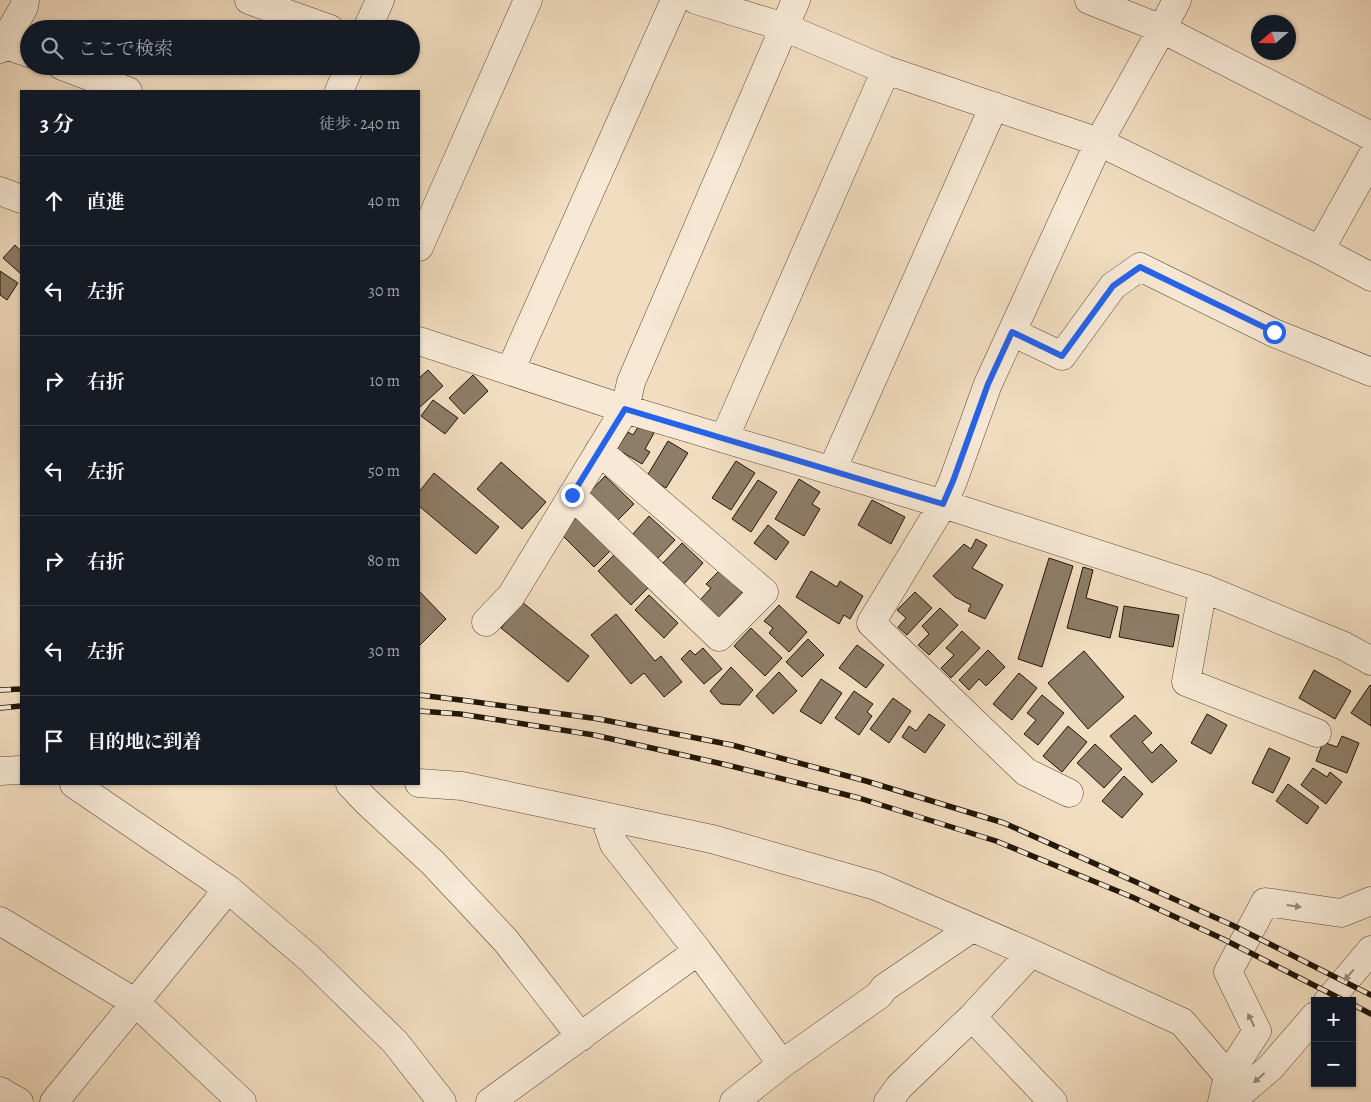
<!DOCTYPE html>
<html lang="ja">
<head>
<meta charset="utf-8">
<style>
  :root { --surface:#171b24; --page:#242831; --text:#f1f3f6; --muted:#9ea1a6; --line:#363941 }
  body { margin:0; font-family:Alegreya,"Noto Serif JP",serif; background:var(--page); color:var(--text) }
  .controls { position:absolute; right:15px; bottom:15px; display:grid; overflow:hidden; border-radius:0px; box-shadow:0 1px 4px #0004 }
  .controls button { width:45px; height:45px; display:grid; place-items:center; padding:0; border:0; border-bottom:1px solid var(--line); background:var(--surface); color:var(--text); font:25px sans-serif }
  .compass { position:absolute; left:1251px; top:15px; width:45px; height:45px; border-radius:50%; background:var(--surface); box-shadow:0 1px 4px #0004; rotate:250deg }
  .stop { position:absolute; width:15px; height:15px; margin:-11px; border:4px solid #2563eb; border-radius:50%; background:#fff }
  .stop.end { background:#2563eb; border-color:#fff; box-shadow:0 1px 5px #0008 }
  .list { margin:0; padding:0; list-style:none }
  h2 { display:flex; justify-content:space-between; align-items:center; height:65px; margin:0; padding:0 20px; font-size:21px }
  h2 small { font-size:16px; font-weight:400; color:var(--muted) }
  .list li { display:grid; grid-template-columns:32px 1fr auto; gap:15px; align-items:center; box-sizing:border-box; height:90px; padding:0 20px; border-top:1px solid var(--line) }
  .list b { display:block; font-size:19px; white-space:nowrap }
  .list em { font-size:16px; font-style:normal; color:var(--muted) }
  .icon { flex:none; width:28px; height:28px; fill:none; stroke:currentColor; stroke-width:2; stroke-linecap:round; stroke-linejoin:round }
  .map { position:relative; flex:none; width:1371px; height:1102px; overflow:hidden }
  .search { position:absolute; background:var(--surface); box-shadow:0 1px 4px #0004; left:20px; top:20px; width:400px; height:55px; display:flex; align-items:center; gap:12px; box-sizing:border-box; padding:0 18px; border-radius:28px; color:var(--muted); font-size:19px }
  .panel { position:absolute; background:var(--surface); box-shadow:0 1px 4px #0004; left:20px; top:90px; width:400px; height:695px; border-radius:0px }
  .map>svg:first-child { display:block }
  .building { fill:#8e7d68; stroke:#211608 }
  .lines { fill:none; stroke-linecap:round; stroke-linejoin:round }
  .minor-casing { stroke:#554836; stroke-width:29 }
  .minor { stroke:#f7e9d6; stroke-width:28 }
  .rail-casing { stroke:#211608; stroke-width:5.5 }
  .rail { stroke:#f7e9d6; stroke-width:4; stroke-dasharray:11; stroke-linecap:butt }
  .oneway { fill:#978a79 }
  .route { stroke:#2563eb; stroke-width:6 }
</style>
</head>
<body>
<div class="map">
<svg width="1371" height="1102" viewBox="0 0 1371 1102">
  <rect width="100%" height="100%" fill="#f2ddc0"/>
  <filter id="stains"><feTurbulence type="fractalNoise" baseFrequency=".004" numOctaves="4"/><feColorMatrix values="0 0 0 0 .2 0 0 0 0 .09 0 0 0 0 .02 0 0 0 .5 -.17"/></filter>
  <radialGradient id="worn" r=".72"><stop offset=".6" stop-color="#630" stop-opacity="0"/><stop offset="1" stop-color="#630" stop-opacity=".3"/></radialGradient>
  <!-- building -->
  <path class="building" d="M15 245 20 250 21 248V274L3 258Z
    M0 271 18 283 7 300 0 295Z
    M428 370 443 386 419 408V378Z
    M473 375 488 391 464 414 449 398Z
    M433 400 458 418 445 434 421 416Z
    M640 424 654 433 645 449 650 452 642 464 617 449 628 432 633 435Z
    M668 441 688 453 666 488 647 476Z
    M736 461 755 473 731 510 712 498Z
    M501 462 546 502 522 529 477 489Z
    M434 473 499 527 476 554 419 506V492Z
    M605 476 634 504 618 520 589 493Z
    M799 479 820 492 812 504 820 509 804 536 775 519Z
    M758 480 777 492 751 532 732 519Z
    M872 500 905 517 891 544 858 525Z
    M578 516 612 549 594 567 561 534Z
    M649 516 675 540 657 559 632 535Z
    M768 525 789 542 776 560 754 543Z
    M976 539 987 545 972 568 1003 585 985 619 968 611 971 605 955 597 933 576 964 544 971 549Z
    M682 543 703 563 684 584 663 563Z
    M616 553 649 587 631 605 598 571Z
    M1049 558 1073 566 1042 667 1018 659Z
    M1083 567 1093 570 1086 598 1118 607 1110 638 1067 628Z
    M719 571 742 592 719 617 700 600 711 588 706 584Z
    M811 571 837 587 840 581 863 596 850 619 844 615 839 624 796 597Z
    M419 591 446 619 419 646Z
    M915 592 932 608 907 635 898 627 906 618 897 610Z
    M649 595 678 623 664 638 635 610Z
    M522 602 589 656 568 682 501 628Z
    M779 605 807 632 789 652 769 633 773 628 764 621Z
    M1124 606 1179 615 1173 647 1119 637Z
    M940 608 958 625 929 655 918 645 929 634 922 626Z
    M616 614 655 661 661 656 682 682 664 697 644 673 631 684 591 635Z
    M751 628 782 658 765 676 734 646Z
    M962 631 980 648 951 678 941 668 954 655 946 648Z
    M808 639 824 655 802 677 786 662Z
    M857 645 884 665 866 688 839 668Z
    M703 648 722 669 704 684 681 659 690 650 695 655Z
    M988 650 1005 667 986 686 979 679 969 690 959 680Z
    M1084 651 1124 697 1088 729 1048 683Z
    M731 667 753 690 740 705 721 704 710 691Z
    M1314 670 1351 691 1335 719 1299 698Z
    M779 672 797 691 773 714 756 696Z
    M1019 673 1037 688 1012 720 993 704Z
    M821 679 842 693 821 724 800 711Z
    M1370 685 1371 686V726L1351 713Z
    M854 691 873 704 867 712 872 716 859 735 835 718Z
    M1042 695 1064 713 1038 745 1024 734 1036 720 1027 713Z
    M893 698 911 711 889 743 870 729Z
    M929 714 945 725 925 753 902 737 909 726 916 731Z
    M1207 714 1227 725 1211 754 1191 743Z
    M1135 715 1152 733 1142 742 1152 753 1161 744 1177 761 1152 783 1110 736Z
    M1068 726 1087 742 1062 772 1043 756Z
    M1342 736 1359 743 1347 773 1316 761 1323 742 1337 747Z
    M1095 744 1122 769 1104 788 1077 763Z
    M1269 748 1290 758 1273 793 1252 783Z
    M1313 768 1327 777 1330 772 1342 782 1326 804 1301 785Z
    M1124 776 1143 794 1122 818 1102 801Z
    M1288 784 1319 807 1307 824 1276 801Z"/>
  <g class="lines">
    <!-- minor casing -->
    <g class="minor-casing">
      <path id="minor" d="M249 0 330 29
        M696 0 784 27 886 70 1099 142 1320 250 1371 277
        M1089 0 1162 29 1371 136
        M367 29 380 0
        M3 44 29 53
        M0 49 24 7 25 0
        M62 66 128 91
        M339 91 350 66
        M0 191 21 199
        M419 247 528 0
        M1320 250 1371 158
        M1012 332 1062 356 1113 286 1140 267 1274 333 1371 372
        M419 341 625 409 943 504 1203 588 1344 646 1371 661
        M510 371 675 0
        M724 439 886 70
        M832 470 994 106
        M572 495 719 637 764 592 599 451
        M1203 588 1186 682 1317 733
        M486 622 511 596 625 409 631 382 796 0
        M0 771 21 770
        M419 783 462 786 712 839 876 886 1031 953 1182 1022 1228 1076
        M74 784 228 889 310 959 395 1042 442 1102
        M350 784 366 801 433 863 506 941 581 1037
        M1069 793 1026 772 871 623 943 504 953 481 988 384 1099 142 1162 29 1177 0
        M604 816 614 844 698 951 782 1064
        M0 921 136 1003 242 1102
        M1328 1001 1371 950
        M972 1017 1053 1102
        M0 1091 19 1102
        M54 1102 228 889
        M490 1102 698 951
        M734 1102 782 1064 879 995 884 988 972 928
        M888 1102 899 1087 972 1017 1031 953
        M1222 1102 1228 1076 1257 1031 1228 972 1265 902 1341 913 1371 901
        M1230 1102 1270 1068 1315 1016"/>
    </g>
    <!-- minor -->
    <use href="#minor" class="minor"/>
    <!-- rail casing -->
    <g class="rail-casing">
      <path id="rail" d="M0 690 21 689
        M419 695 461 700 599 719 732 745 866 781 1004 823 1232 925 1371 995
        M0 708 21 706
        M419 711 460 714 594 735 727 765 859 798 996 841 1132 897 1223 939 1345 1001
        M1352 1004 1371 1014"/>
    </g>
    <!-- rail -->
    <use href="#rail" class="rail"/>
  </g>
  <!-- one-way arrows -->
  <defs><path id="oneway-solid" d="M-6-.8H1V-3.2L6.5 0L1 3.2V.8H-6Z" transform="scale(1.25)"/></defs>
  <g class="oneway">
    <use href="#oneway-solid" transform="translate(1294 906) rotate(8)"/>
    <use href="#oneway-solid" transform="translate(1349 975) rotate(131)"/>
    <use href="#oneway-solid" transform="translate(1251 1020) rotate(-116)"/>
    <use href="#oneway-solid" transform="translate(1259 1078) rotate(139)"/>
  </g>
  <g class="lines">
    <!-- route -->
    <path class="route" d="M572 495 625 409 943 504 953 481 988 384 1012 332 1062 356 1113 286 1140 267 1274 332"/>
  </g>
  <rect width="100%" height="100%" filter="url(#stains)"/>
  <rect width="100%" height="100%" fill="url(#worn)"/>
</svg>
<div class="controls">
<button>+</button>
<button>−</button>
</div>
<svg class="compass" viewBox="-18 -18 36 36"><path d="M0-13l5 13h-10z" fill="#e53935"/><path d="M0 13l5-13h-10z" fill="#9ea1a6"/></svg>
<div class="stop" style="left:1274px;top:332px"></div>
<div class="stop end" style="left:572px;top:495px"></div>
<div class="search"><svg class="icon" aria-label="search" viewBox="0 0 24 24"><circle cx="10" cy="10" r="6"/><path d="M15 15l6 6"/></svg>ここで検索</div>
<section class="panel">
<h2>3 分<small>徒歩 · 240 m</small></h2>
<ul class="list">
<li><svg class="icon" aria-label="ahead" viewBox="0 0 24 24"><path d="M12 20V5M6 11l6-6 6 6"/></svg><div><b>直進</b></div><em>40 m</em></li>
<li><svg class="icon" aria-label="left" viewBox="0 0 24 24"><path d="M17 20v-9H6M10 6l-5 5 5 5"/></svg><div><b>左折</b></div><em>30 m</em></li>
<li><svg class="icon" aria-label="right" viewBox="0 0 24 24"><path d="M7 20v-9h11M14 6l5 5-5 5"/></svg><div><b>右折</b></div><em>10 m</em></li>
<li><svg class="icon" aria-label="left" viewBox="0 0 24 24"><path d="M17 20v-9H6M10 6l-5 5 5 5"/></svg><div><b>左折</b></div><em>50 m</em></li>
<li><svg class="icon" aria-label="right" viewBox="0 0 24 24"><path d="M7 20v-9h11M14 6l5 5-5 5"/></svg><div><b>右折</b></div><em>80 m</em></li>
<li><svg class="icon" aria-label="left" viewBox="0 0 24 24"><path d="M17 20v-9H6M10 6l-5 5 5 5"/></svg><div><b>左折</b></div><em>30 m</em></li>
<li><svg class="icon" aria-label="arrive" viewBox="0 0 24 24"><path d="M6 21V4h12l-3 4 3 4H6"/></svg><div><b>目的地に到着</b></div></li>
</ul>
</section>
</div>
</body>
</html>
